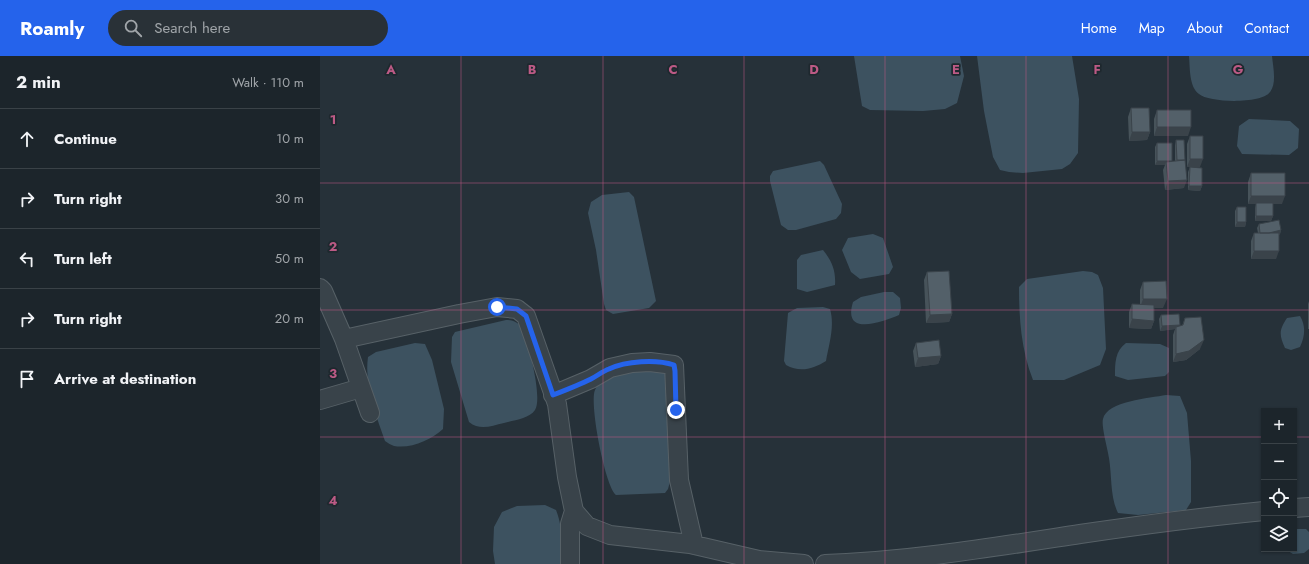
<!DOCTYPE html>
<html lang="en">
<head>
<meta charset="utf-8">
<style>
  :root { --surface:#1c252b; --page:#293137; --text:#f1f3f6; --muted:#a0a5a9; --line:#3a4247; --accent:#2563eb }
  body { margin:0; font-family:Jost,sans-serif; background:var(--page); color:var(--text) }
  .controls { position:absolute; right:12px; bottom:12px; display:grid; overflow:hidden; border-radius:0px; box-shadow:0 1px 3px #0004 }
  .controls button { width:36px; height:36px; display:grid; place-items:center; padding:0; border:0; border-bottom:1px solid var(--line); background:var(--surface); color:var(--text); font:20px sans-serif }
  .stop { position:absolute; width:12px; height:12px; margin:-9px; border:3px solid #2563eb; border-radius:50%; background:#fff }
  .stop.end { background:#2563eb; border-color:#fff; box-shadow:0 1px 4px #0008 }
  .list { margin:0; padding:0; list-style:none }
  h2 { display:flex; justify-content:space-between; align-items:center; height:52px; margin:0; padding:0 16px; font-size:17px }
  h2 small { font-size:13px; font-weight:400; color:var(--muted) }
  .list li { display:grid; grid-template-columns:26px 1fr auto; gap:12px; align-items:center; box-sizing:border-box; height:60px; padding:0 16px; border-top:1px solid var(--line) }
  .list b { display:block; font-size:15px; white-space:nowrap }
  .list em { font-size:13px; font-style:normal; color:var(--muted) }
  .icon { flex:none; width:22px; height:22px; fill:none; stroke:currentColor; stroke-width:2; stroke-linecap:round; stroke-linejoin:round }
  .map { position:relative; flex:none; width:989px; height:508px; overflow:hidden }
  header { display:flex; align-items:center; gap:24px; box-sizing:border-box; height:56px; padding:0 20px; background:var(--accent); color:#fff }
  header strong { font-size:19px }
  nav { display:flex; gap:22px; margin-inline-start:auto; font-size:14px }
  .search { width:280px; height:36px; background:var(--page); display:flex; align-items:center; gap:10px; box-sizing:border-box; padding:0 14px; border-radius:22px; color:var(--muted); font-size:15px }
  main { display:flex }
  aside { flex:1; background:var(--surface) }
  .map>svg:first-child { display:block }
  .water { fill:#3d5260 }
  .lines { fill:none; stroke-linecap:round; stroke-linejoin:round }
  .minor-casing { stroke:#576167; stroke-width:20 }
  .minor { stroke:#39434a; stroke-width:18 }
  .wall { fill:#47535a }
  .shaded-wall { fill:#3a434a }
  .building { fill:#536069; stroke:#3a434a }
  .route { stroke:#2563eb; stroke-width:5 }
  .grid { fill:none; stroke:#bc5a85; stroke-width:1; stroke-opacity:0.55 }
  .grid-label { font-size:13px; text-anchor:middle; font-weight:bold; fill:#bc5a85; stroke:#1e282e; stroke-width:3.5; stroke-linejoin:round; paint-order:stroke }
</style>
</head>
<body>
<header>
<strong>Roamly</strong>
<div class="search"><svg class="icon" aria-label="search" viewBox="0 0 24 24"><circle cx="10" cy="10" r="6"/><path d="M15 15l6 6"/></svg>Search here</div>
<nav><a>Home</a><a>Map</a><a>About</a><a>Contact</a></nav>
</header>
<main>
<aside>
<h2>2 min<small>Walk · 110 m</small></h2>
<ul class="list">
<li><svg class="icon" aria-label="ahead" viewBox="0 0 24 24"><path d="M12 20V5M6 11l6-6 6 6"/></svg><div><b>Continue</b></div><em>10 m</em></li>
<li><svg class="icon" aria-label="right" viewBox="0 0 24 24"><path d="M7 20v-9h11M14 6l5 5-5 5"/></svg><div><b>Turn right</b></div><em>30 m</em></li>
<li><svg class="icon" aria-label="left" viewBox="0 0 24 24"><path d="M17 20v-9H6M10 6l-5 5 5 5"/></svg><div><b>Turn left</b></div><em>50 m</em></li>
<li><svg class="icon" aria-label="right" viewBox="0 0 24 24"><path d="M7 20v-9h11M14 6l5 5-5 5"/></svg><div><b>Turn right</b></div><em>20 m</em></li>
<li><svg class="icon" aria-label="arrive" viewBox="0 0 24 24"><path d="M6 21V4h12l-3 4 3 4H6"/></svg><div><b>Arrive at destination</b></div></li>
</ul>
</aside>
<div class="map">
<svg width="989" height="508" viewBox="0 0 989 508">
  <rect width="100%" height="100%" fill="#263139"/>
  <!-- water -->
  <path class="water" d="M534 0H640L644 20 637 47 625 53 603 55 550 54 542 50Z
    M657 0H752L759 43 758 97 750 108 742 113 703 117 689 116 680 114 673 101 664 55Z
    M869 0H952C953 11 957 27 950 36 942 48 889 47 879 38 869 31 870 11 869 0Z
    M929 63 970 65 979 73 978 92 969 99 922 98 917 90 919 70Z
    M500 105 504 109 522 148 521 157 516 163 476 174H468L461 169 450 125V120L453 115Z
    M309 136 314 141 336 245 329 252 293 258 286 254 284 248 276 194 268 157 271 146 282 139Z
    M553 178 563 182 573 211 569 218 540 223 531 216 522 194 528 182Z
    M503 194C512 205 516 215 515 229L487 236 477 233V204L481 199Z
    M763 215 772 216 778 219 783 232 786 293 780 309 744 324H713C701 294 699 262 699 231L707 223Z
    M564 236H573L580 242 581 252 579 259C562 266 522 281 533 246L541 241Z
    M503 251 510 253C515 270 509 288 506 305 493 313 480 317 466 309L464 305 468 257 477 252Z
    M980 260C986 270 985 280 980 291L971 294 965 292C959 279 959 274 967 262Z
    M186 264C194 264 198 267 203 272 208 288 223 341 215 354 209 363 194 364 184 367 171 370 160 375 149 366L131 306 132 281 135 276 139 275Z
    M95 287 105 288 112 304 124 353 123 373C111 384 91 393 74 390 71 389 68 387 65 385 56 359 44 329 48 301L56 296Z
    M806 287 840 288 849 292V316L845 320 808 324 795 320C795 307 795 295 806 287Z
    M315 313 348 317 351 422 348 433 345 437 296 439C285 430 269 347 275 334 280 322 303 315 315 313Z
    M846 339 860 340 867 357 871 405V446L866 454 818 459 798 457C790 441 792 420 789 402 788 394 781 370 783 363 787 345 830 342 846 339Z
    M225 449 236 454C243 471 242 490 241 508H175L173 495 174 471 182 456 197 450Z
    M974 473H986L989 476V493L984 497 973 498 965 493H974Z"/>
  <g class="lines">
    <!-- minor casing -->
    <g class="minor-casing">
      <path id="minor" d="M0 232 3 235 24 283 50 357
        M24 283 139 258 177 251 197 253 206 260 237 348 247 421 254 455 267 470 290 479 370 488 439 504 484 508
        M233 339 271 323 290 312 312 307 330 306 354 309 359 424 374 489
        M0 344 41 332
        M974 452 989 451
        M250 508V468L254 455
        M505 508C591 505 675 491 760 478 821 469 883 461 944 455"/>
    </g>
    <!-- minor -->
    <use href="#minor" class="minor"/>
  </g>
  <!-- wall -->
  <path class="wall" d="M811 52 830 76 827 84 809 85 808 61Z
    M837 54 868 80H834V63Z
    M870 80 880 111H867V88Z
    M856 84 864 132 845 134 843 114 845 109H835V91L837 87 852 105H855V89Z
    M870 111 882 130 880 135 868 134V116Z
    M931 117 962 148H953V160L951 165H935V152L936 148H928V126Z
    M917 151 926 166 925 171H915V155Z
    M939 168 961 174 960 178 959 179 956 203H931V185L934 177H938L937 172Z
    M607 216 632 258 629 266 606 267 604 224Z
    M823 226 843 252H834V265L831 273 809 272V256L812 248H820V234Z
    M989 245V273H988V248Z
    M841 259 859 270H862L865 262 880 293 866 304 853 306V279L855 273 840 275 839 263Z
    M596 287 621 300 618 308 595 311 593 295Z"/>
  <!-- shaded-wall -->
  <path class="shaded-wall" d="M837 71H871L868 80H834Z
    M812 76H830L827 84 809 85Z
    M870 103H883L880 111H867Z
    M837 105H852L851 109 846 106 845 109H835Z
    M867 124 864 132 845 134 848 125Z
    M869 130H882L880 135 868 134Z
    M931 140H965L962 148H928Z
    M936 160H953L951 165H935Z
    M917 166H926L925 171H915Z
    M961 174 960 178 939 183 941 178Z
    M934 195H959L956 203H931Z
    M823 243H847L843 252H820Z
    M632 258 629 266 606 267 610 259Z
    M812 263 834 265 831 273 809 272Z
    M860 269 858 273 856 271 855 273 840 275 842 270Z
    M884 284 880 293 866 304 853 306 856 298Z
    M621 300 618 308 595 311 598 302Z"/>
  <!-- building -->
  <path class="building" d="M811 52H829L830 76H812Z
    M837 54H871V71H837Z
    M870 80H883V103H870Z
    M856 84H864L865 104H857Z
    M837 87H852V105H837Z
    M865 104 867 124 848 125 846 106Z
    M870 111 882 112V130H869Z
    M931 117H965V140H931Z
    M936 147H953V160H936Z
    M917 151H926V166H917Z
    M959 164 961 174 949 177H940L939 168Z
    M934 177H959V195H934Z
    M629 215 632 258 610 259 607 216Z
    M846 225 847 243H823V226Z
    M812 248 834 249V265L812 263Z
    M859 258 860 269 842 270 841 259Z
    M881 261 884 284 869 295 856 298V271L863 269 865 262Z
    M619 284 621 300 598 302 596 287Z"/>
  <g class="lines">
    <!-- route -->
    <path class="route" d="M177 251 197 253 206 260 233 339C246 334 259 329 271 323 277 320 283 315 289 313 306 305 336 303 354 309L355 315 356 354"/>
  </g>
  <!-- grid -->
  <path class="grid" d="M141 0V508M283 0V508M424 0V508M565 0V508M706 0V508M848 0V508M0 127H989M0 254H989M0 381H944M974 381H989"/>
  <g class="grid-label">
    <text x="71" y="18">A</text>
    <text x="212" y="18">B</text>
    <text x="353" y="18">C</text>
    <text x="494" y="18">D</text>
    <text x="636" y="18">E</text>
    <text x="777" y="18">F</text>
    <text x="918" y="18">G</text>
    <text x="13" y="68">1</text>
    <text x="13" y="195">2</text>
    <text x="13" y="322">3</text>
    <text x="13" y="449">4</text>
  </g>
</svg>
<div class="controls">
<button>+</button>
<button>−</button>
<button><svg class="icon" aria-label="locate" viewBox="0 0 24 24"><circle cx="12" cy="12" r="6"/><path d="M12 2v4M12 18v4M2 12h4M18 12h4"/></svg></button>
<button><svg class="icon" aria-label="layers" viewBox="0 0 24 24"><path d="M12 4l9 5-9 5-9-5zM3 14l9 5 9-5"/></svg></button>
</div>
<div class="stop" style="left:177px;top:251px"></div>
<div class="stop end" style="left:356px;top:354px"></div>
</div>
</main>
</body>
</html>
